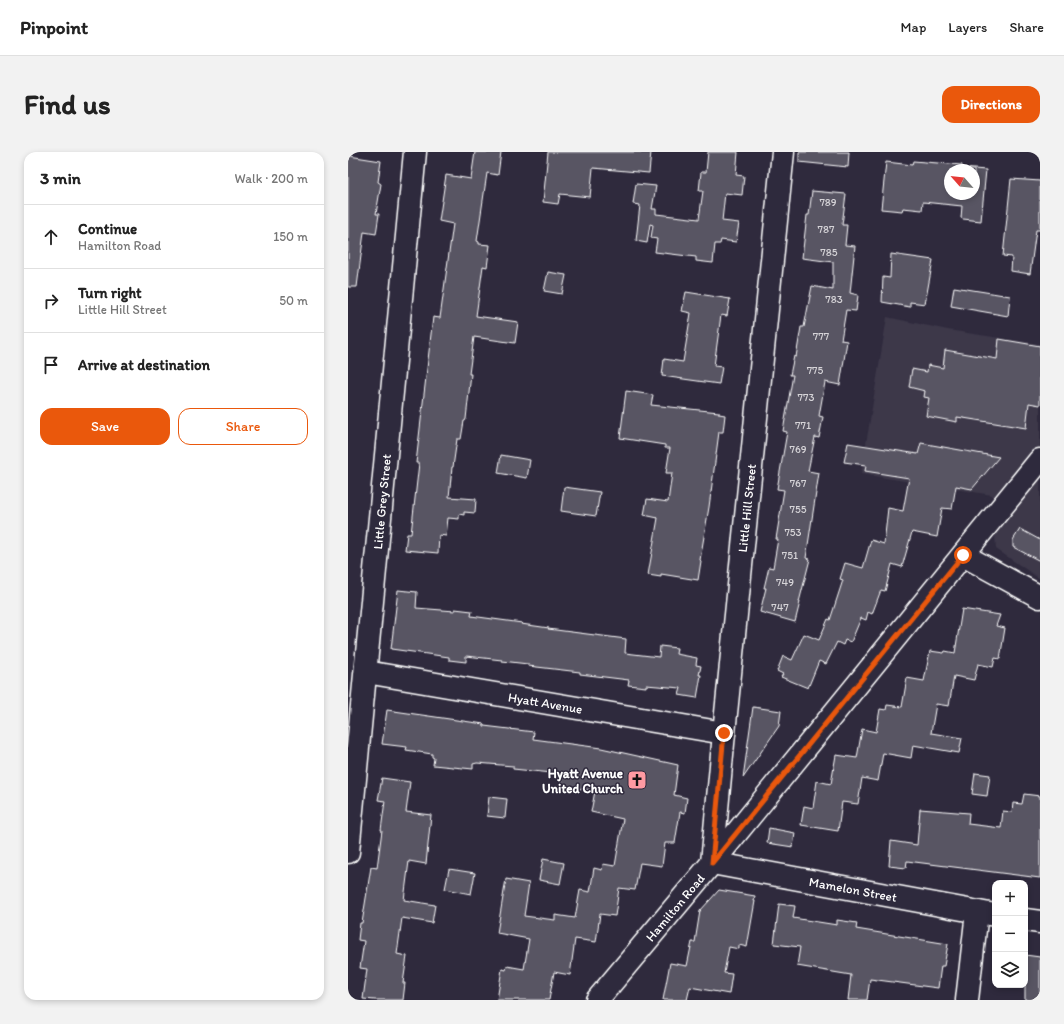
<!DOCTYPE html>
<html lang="en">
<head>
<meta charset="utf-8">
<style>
  :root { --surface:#fff; --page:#f2f2f2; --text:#222; --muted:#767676; --line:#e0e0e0; --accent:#ea580c }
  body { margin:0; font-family:Itim,sans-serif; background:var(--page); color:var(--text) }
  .controls { position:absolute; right:12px; bottom:12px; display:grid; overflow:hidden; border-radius:8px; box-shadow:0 2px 6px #0003 }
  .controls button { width:36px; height:36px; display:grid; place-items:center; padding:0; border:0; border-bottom:1px solid var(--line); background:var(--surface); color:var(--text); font:20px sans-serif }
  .compass { position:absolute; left:596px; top:12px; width:36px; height:36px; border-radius:50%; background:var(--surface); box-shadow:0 2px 6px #0003; rotate:297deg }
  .stop { position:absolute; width:12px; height:12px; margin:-9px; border:3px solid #ea580c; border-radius:50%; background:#fff }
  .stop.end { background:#ea580c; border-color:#fff; box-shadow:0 1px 4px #0008 }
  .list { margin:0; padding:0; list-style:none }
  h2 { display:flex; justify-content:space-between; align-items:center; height:52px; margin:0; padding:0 16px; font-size:17px }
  h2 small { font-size:13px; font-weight:400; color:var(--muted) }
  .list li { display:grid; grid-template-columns:26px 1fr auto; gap:12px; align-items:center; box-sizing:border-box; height:64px; padding:0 16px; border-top:1px solid var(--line) }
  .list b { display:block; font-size:15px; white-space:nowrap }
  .list p { margin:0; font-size:13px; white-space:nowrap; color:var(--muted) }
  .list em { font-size:13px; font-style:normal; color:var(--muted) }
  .actions { display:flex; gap:8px; padding:12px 16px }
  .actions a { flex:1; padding:9px 0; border:1px solid var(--accent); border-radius:12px; text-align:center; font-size:14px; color:var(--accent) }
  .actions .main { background:var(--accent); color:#fff }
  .icon { flex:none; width:22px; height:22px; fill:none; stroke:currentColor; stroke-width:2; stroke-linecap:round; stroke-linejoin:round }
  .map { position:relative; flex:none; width:692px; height:848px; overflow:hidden; border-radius:12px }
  header { display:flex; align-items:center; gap:24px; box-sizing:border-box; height:56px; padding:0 20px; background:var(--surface); border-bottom:1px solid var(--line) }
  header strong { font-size:19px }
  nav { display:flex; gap:22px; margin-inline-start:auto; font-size:14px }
  .intro { display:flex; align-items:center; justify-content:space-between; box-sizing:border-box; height:96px; padding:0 24px }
  h1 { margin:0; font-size:28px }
  .button { padding:10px 18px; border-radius:12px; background:var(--accent); color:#fff; font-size:14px; font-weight:700 }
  main { display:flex; gap:24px; padding:0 24px }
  aside { flex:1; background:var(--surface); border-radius:12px; box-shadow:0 2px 6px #0003 }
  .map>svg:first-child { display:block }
  .built { fill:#3c3749 }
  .building { fill:#595564; stroke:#fff; fill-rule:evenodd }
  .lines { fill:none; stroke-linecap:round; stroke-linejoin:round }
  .minor-casing { stroke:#fff; stroke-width:25 }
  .major-casing { stroke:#fff; stroke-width:25 }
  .minor { stroke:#2f2a3d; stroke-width:22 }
  .major { stroke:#2f2a3d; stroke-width:22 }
  .route { stroke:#ea580c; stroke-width:5 }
  .labels { text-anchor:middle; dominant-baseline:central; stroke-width:3; stroke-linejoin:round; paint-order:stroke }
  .number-label { font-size:11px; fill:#d6d4d8 }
  .street-label { font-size:13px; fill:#fff; stroke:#2f2a3d }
  .poi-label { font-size:13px; font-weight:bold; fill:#fff; stroke:#2f2a3d; text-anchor:end }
</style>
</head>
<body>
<header>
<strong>Pinpoint</strong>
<nav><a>Map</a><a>Layers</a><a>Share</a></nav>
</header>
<div class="intro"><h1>Find us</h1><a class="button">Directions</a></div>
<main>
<aside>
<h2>3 min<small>Walk · 200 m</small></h2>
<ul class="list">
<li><svg class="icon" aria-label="ahead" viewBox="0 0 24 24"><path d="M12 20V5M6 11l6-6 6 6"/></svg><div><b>Continue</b><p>Hamilton Road</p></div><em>150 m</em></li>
<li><svg class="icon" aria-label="right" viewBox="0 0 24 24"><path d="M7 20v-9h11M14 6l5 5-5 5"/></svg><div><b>Turn right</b><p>Little Hill Street</p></div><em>50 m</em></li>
<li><svg class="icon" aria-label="arrive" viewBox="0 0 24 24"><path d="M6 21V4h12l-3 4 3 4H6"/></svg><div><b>Arrive at destination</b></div></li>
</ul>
<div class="actions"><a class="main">Save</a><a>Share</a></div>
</aside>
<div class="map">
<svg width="692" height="848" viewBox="0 0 692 848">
  <rect width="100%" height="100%" fill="#2f2a3d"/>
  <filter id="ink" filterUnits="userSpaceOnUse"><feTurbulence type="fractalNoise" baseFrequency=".025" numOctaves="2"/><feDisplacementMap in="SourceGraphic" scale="8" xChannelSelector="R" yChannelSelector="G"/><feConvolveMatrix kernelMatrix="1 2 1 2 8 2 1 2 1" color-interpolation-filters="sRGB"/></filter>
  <g filter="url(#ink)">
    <!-- built -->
    <path class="built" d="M539 165 600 178 692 192V427L648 397 644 343 513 322Z"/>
    <!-- building -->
    <path class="building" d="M127 0H153L150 23 139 21 129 89 131 90V92L142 93 139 115 135 114 128 164 170 170 167 191 126 185 121 222H123L118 267 117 269H116L113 287H109L105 315H104L101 345 128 347 127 361 116 360V363L111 362V367L100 366 98 384 91 383 90 401 57 398 59 382H63L71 311H68L85 165 92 166 105 72 91 69 98 23 123 27Z
      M200 0H303L301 21 245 16 242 45 212 42 210 52 195 50Z
      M360 0H390L388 23 396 24 394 43 377 41 374 69 391 71 388 90 373 88 372 92H367L365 111 348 109V105L307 100 309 87 303 86 305 73 302 72 299 91 288 89 292 53 285 52 288 32 308 34 304 57H308V62L351 67 355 39H351L353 20H358Z
      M451 0H501L500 15 451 10Z
      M1 4 33 9 30 30 33 32 28 62H31L28 82 16 80 9 135H0V12Z
      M565 9 614 13V16L638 18 633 69 615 67 613 66 614 54 575 50 574 58 555 56 554 59 533 57 538 10 564 13ZM602 18H626V42H602Z
      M663 27 692 29V78H688L682 122 663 119 664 105 655 104Z
      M464 39 498 42 494 73H499L497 93 507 94 502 141 510 143 508 159 498 158 493 188 499 189 492 233 477 230 471 264 475 265 471 286 467 285 460 319 471 321 458 406 462 407 451 450H452L447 470 412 460 418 436H416L421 415 425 416 430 387H428L436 338 429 337 439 280 435 279 445 223H442L446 204 448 205 453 175H456L464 134 485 138V110L454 106 459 63H461Z
      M543 102 585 108 577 152 562 150V155L534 150 535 125 542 126Z
      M200 120 218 123 214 142 196 139Z
      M606 135 662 144 660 164 603 154Z
      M338 140 382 147 379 164 373 163 366 214 374 215 371 232 314 224 316 207 335 210 343 161 334 159Z
      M651 187 692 194V253L681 251 678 276 609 265V270L578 264 581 246 576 245 577 239 561 235 564 217 579 220 580 213 595 216 597 198 649 207Z
      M278 239 305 243 303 253 371 260V262L377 263 375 280H371L361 355 352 408 353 409 350 428 313 422V425L300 423 310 366 296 363 299 347 320 350 324 321H318L322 296H317V293L272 286Z
      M500 291 570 302 573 291 651 305 624 337 608 334 604 357 594 356 589 385 564 380 554 415 544 412 537 439 533 438 524 462 520 460 518 468 513 466 503 490 497 488 495 493 489 490 478 512 471 509 460 536 433 525 435 522 429 519 435 504 444 508 456 482 471 488 480 467 482 468 495 428 492 427 497 411 515 416 523 388 536 392 540 356 555 359 561 326 517 319 518 313 496 310Z
      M153 303 182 308 179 326 150 321Z
      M216 335 252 340 248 364 213 359Z
      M672 377 692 388V409L665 395V388Z
      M50 438 69 440 68 456 107 459V457L124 459 123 464 174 471 173 472 201 476 200 477 278 487 277 501 311 505 312 494 329 496 328 502 349 506 348 513 353 514 351 523H353L349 546 331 543 333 536 298 533V535L280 533 281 528 232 522V520L180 514V512L154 509V508L118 504V510L101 508V505L43 497Z
      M614 457 652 463 648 474 657 476 652 507 647 506 645 515 630 512 626 528 606 524 601 554 588 552 583 581 614 586 611 601 565 593 563 606 535 601 530 629 514 626 510 652 494 650 490 679 453 673 456 654 465 656 469 629 483 632 488 603 509 606 514 577 528 580 532 557 538 558 539 553 554 555 559 526 576 529 582 499 596 501 597 499 607 501Z
      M405 555 433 559 431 574 395 626Z
      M39 558 136 572V574L186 580 185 587 253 596 330 613 326 643 339 646 337 661 332 660 327 691H317L314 714 292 711 287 738 271 736 267 764 252 762 248 790 227 787 222 823 206 820 201 848H149L154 817 158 818 159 814 176 817 181 787 149 781 158 727 181 731 176 764 207 768V763L227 766 232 738 242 740 246 716 254 718 255 712 267 714 275 667 243 660 247 639 213 634 214 622 165 617V614L129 611 125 612V617L85 613 86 606 84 605V602L58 598 59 595 34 592Z
      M627 621 642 623 639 644 624 642Z
      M34 626 62 630 58 660 83 663 78 712 61 709 56 748 87 753 84 771 54 766 49 802 59 804 55 831H57L55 848H27L15 847 19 817 12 816 16 789 10 788 12 771H14L23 715 29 716 34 678H33L37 649 30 648Z
      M676 642 692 644V726L559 709 558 716 541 714 543 689 569 693 572 657 621 661 620 672 653 676 655 659 664 660 665 651 674 652Z
      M141 645 159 647 157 666 139 664Z
      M421 676 447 681 445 695 419 691Z
      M195 707 216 711 212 732 191 728Z
      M101 717 127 721 123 742 97 737Z
      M371 738 407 744 406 749H407L399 795 391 793V797L381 795 376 821 384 822 381 842 342 835 339 848H315L322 811 339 814 344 790H347L352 759Z
      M431 752 447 754 445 766 489 773V768L509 771 508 777 600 792 596 814H593L590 836 522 827 519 848H500L503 823 449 814 452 795 426 792Z
      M677 803 692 805V848H677Z"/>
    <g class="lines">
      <!-- minor casing -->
      <g class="minor-casing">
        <g id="minor">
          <path id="s1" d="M435 0 376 581 364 711 647 763"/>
          <path d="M615 403 692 445"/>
          <path id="s2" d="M18 520 376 581"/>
          <path id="s3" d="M0 700 67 0"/>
          <path d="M677 768 692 770"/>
          <path d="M619 848 629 760"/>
        </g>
      </g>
      <!-- major casing -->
      <g class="major-casing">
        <g id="major">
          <path id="s4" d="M249 848 364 711 692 308"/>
        </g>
      </g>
      <!-- minor -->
      <use href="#minor" class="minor"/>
      <!-- major -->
      <use href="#major" class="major"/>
    </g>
  </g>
  <g class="lines" filter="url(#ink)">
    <!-- route -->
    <path class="route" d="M376 581 364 711 615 403"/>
  </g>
  <!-- icons -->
  <defs>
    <g id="church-square" transform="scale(1)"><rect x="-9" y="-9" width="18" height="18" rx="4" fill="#ff9aa2" stroke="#2f2a3d"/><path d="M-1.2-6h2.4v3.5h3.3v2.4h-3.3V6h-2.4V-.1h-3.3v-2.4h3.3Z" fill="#111"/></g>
  </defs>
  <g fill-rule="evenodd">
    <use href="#church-square" x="289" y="628"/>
  </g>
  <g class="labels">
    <!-- number labels -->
    <g class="number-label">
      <text x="480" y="50">789</text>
      <text x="478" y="77">787</text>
      <text x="481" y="100">785</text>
      <text x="486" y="147">783</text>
      <text x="473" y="184">777</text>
      <text x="467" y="218">775</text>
      <text x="458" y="245">773</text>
      <text x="455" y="273">771</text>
      <text x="450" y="297">769</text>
      <text x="450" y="331">767</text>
      <text x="450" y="357">755</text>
      <text x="445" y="380">753</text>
      <text x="442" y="403">751</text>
      <text x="437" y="430">749</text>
      <text x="432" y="455">747</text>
    </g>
    <!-- street labels -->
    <g class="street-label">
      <text stroke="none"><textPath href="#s3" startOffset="352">Little Grey Street</textPath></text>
      <text transform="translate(399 356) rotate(-84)">Little Hill Street</text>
      <text stroke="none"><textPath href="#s2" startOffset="182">Hyatt Avenue</textPath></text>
      <text stroke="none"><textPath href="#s1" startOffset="858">Mamelon Street</textPath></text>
      <text stroke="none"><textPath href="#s4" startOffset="121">Hamilton Road</textPath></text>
    </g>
    <!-- poi labels -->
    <g class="poi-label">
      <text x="275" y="621">Hyatt Avenue<tspan x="275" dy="15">United Church</tspan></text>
    </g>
  </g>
</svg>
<div class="controls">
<button>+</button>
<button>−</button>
<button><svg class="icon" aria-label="layers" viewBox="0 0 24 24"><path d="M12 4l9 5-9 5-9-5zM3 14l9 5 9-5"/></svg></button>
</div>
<svg class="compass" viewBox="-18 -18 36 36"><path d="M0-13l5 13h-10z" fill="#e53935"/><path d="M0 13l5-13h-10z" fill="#767676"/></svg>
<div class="stop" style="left:615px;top:403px"></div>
<div class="stop end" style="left:376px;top:581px"></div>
</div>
</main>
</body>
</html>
